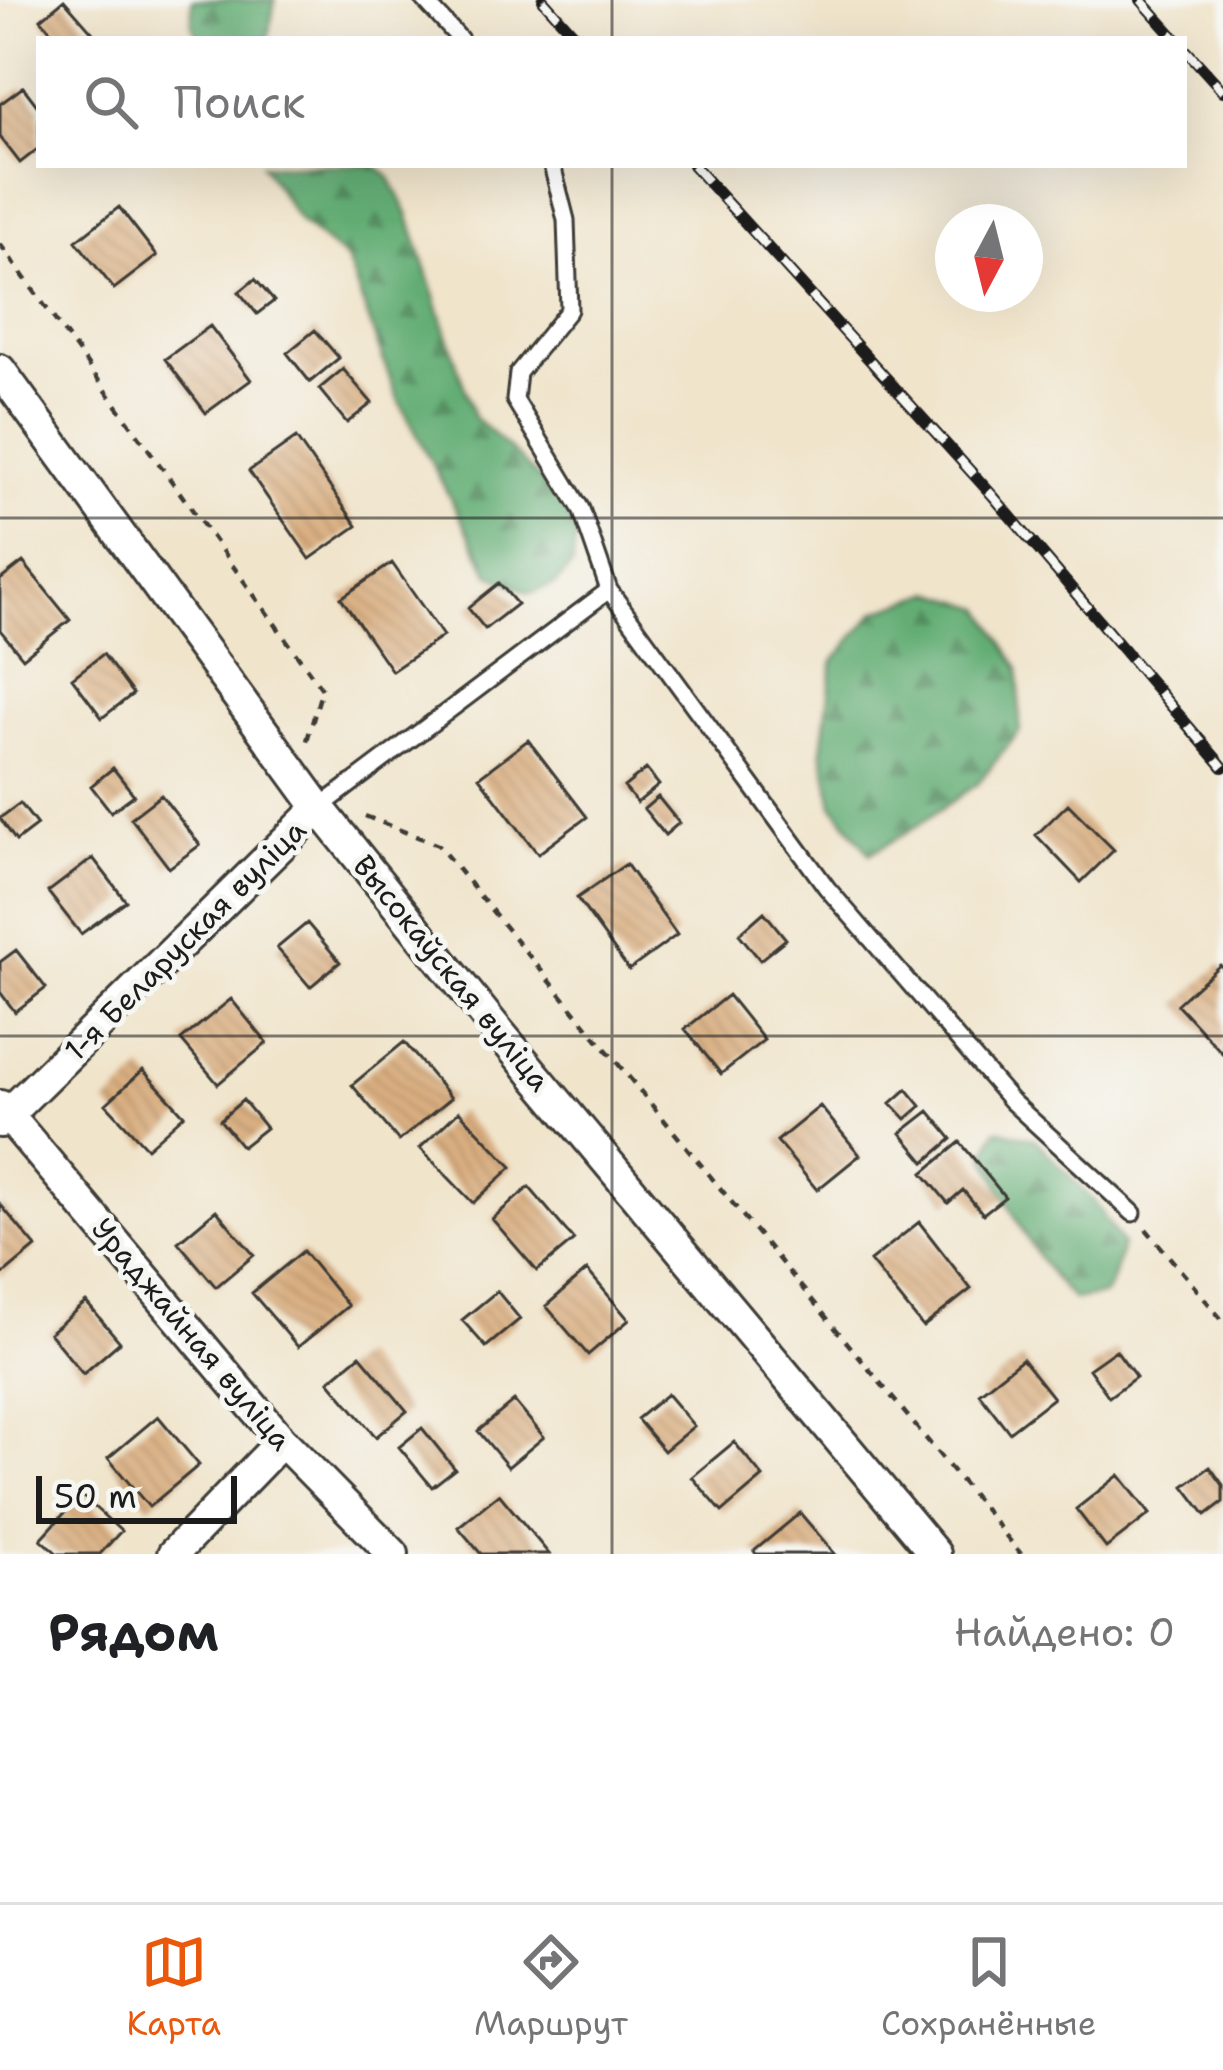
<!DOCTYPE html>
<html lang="ru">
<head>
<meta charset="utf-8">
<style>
  :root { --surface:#fff; --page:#f2f2f2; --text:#202124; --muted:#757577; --line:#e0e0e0; --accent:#ea580c }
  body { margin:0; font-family:"Shantell Sans",sans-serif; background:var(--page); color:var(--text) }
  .compass { position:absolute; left:935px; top:204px; width:108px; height:108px; border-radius:50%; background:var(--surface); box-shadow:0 12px 48px #0002; rotate:187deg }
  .scale { position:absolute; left:36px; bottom:30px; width:201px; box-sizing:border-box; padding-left:12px; border:6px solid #1c1c1c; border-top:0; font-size:33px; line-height:42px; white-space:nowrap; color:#1c1c1c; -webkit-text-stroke:9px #f6f6f2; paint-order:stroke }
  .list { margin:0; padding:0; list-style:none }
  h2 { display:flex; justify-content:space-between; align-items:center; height:156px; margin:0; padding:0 48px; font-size:51px }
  h2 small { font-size:39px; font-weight:400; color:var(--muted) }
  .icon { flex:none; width:66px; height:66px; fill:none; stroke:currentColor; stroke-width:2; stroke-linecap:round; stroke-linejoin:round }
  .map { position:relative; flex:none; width:1223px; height:1554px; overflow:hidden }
  .search { position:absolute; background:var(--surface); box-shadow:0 12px 48px #0002; left:36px; right:36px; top:36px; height:132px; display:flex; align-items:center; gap:30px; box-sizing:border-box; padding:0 42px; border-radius:0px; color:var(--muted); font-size:45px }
  .sheet { height:348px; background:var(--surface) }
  nav { display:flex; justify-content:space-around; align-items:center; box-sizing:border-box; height:168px; border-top:3px solid var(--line); background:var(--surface); font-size:33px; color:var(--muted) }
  nav a { display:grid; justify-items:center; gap:6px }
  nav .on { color:var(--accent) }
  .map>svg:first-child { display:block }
  .forest { fill:url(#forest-firs); stroke:#406448; stroke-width:3 }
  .building { fill:url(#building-back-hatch) }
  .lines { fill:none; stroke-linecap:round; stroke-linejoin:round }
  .service-casing { stroke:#3c3a36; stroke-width:21 }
  .minor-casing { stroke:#3c3a36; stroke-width:36 }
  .path { stroke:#3c3a36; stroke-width:4.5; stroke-dasharray:9 9; stroke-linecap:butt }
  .service { stroke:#fff; stroke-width:15 }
  .minor { stroke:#fff; stroke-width:30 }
  .rail-casing { stroke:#1c1c1c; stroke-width:12 }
  .rail { stroke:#f6f6f2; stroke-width:8; stroke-dasharray:22; stroke-linecap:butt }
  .grid { fill:none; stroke:#1c1c1c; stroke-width:3; stroke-opacity:0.55 }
  .labels { text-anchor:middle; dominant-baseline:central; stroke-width:10; stroke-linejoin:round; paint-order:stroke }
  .street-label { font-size:30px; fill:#1c1c1c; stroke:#f6f6f2 }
</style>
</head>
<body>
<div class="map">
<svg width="1223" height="1554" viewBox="0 0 1223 1554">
  <defs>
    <pattern id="forest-firs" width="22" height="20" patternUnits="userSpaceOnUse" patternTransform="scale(3)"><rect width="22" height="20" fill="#64ad74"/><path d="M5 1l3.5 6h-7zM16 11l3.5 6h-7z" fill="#528c5e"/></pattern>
    <pattern id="building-back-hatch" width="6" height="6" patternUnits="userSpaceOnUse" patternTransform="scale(3)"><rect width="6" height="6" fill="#d9ae80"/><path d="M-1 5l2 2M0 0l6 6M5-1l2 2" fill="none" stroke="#ba956e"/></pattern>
  </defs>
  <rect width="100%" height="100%" fill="#f6f6f2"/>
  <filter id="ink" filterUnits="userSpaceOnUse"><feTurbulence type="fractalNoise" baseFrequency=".00833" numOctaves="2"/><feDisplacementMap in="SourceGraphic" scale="24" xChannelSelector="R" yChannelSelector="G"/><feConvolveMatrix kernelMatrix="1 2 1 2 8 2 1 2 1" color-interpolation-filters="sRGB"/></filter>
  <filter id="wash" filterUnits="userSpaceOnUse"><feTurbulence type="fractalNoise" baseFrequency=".004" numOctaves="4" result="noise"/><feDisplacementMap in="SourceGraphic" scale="48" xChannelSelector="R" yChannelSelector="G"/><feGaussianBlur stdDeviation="2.7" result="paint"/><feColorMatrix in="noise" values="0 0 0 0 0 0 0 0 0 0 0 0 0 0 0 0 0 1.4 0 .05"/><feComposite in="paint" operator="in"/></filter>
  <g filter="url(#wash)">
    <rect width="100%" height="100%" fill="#f0e4cb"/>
    <!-- forest -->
    <path class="forest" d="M192 0H275L268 39H199L192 25Z
      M262 165H375L390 178 408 214 474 417 519 458 561 502 576 535 572 565 556 584 530 593 490 574 396 395 347 260 300 222Z
      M933 592 983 608 1019 669 1020 731 977 784 916 827 870 854 833 805 822 750 833 662 875 612Z
      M997 1129 1035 1139 1097 1205 1122 1245 1113 1279 1105 1295 1074 1300C1032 1260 1010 1206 985 1155Z"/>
    <g id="blocks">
      <!-- building -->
      <path class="building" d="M64 0 93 33 86 39H57L41 19Z
        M23 87 39 108V148L20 163 0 137V104Z
        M119 207 157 256 114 289 76 241Z
        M255 279 274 301 257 314 239 292Z
        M210 326 251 380 206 413 165 359Z
        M315 330 339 358 310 382 287 353Z
        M343 369 372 403 347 423 319 389Z
        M296 438 357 526 310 559 249 471Z
        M23 562 70 620 23 658 0 630V580Z
        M392 563 443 636 392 671 341 598Z
        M499 583 517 604 485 629 468 608Z
        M103 654 133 694 102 718 72 678Z
        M528 740 587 817 538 854 479 777Z
        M113 768 134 795 111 812 91 786Z
        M646 769 659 785 637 803 624 787Z
        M161 795 200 845 169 868 131 818Z
        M658 797 679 823 665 835 644 809Z
        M20 803 37 825 16 841 0 818Z
        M1068 804 1114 850 1081 882 1036 835Z
        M93 858 126 901 81 934 48 892Z
        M626 864 677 935 629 970 577 898Z
        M764 912 786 939 760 960 739 934Z
        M307 923 340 962 310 987 277 948Z
        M16 950 46 988 15 1012 0 992V962Z
        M1220 965 1223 968V1054L1177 1004Z
        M728 995 764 1040 721 1074 685 1029Z
        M231 999 267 1043 218 1084 181 1040Z
        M404 1042 451 1098 399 1141 352 1085Z
        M143 1070 184 1115 147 1148 106 1104Z
        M907 1089 921 1106 906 1119 891 1103Z
        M243 1100 266 1128 242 1147 220 1120Z
        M820 1106 860 1155 817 1190 777 1141Z
        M459 1111 512 1167 473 1203 420 1148Z
        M929 1111 952 1139 925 1162 901 1133Z
        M960 1142 1005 1197 983 1214 963 1190 948 1203 923 1173Z
        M529 1187 574 1240 537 1271 492 1219Z
        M0 1204 36 1247 0 1277Z
        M216 1210 254 1255 216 1287 178 1242Z
        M919 1222 971 1289 923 1327 870 1261Z
        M303 1251 348 1306 298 1347 252 1293Z
        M587 1270 629 1320 588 1355 546 1306Z
        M497 1291 520 1319 486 1347 462 1320Z
        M86 1302 120 1342 83 1374 49 1333Z
        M1116 1350 1136 1377 1109 1397 1089 1369Z
        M360 1355 407 1411 376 1437 329 1381Z
        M1022 1359 1053 1398 1009 1432 979 1393Z
        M667 1394 694 1426 664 1451 637 1419Z
        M514 1401 544 1437 508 1467 478 1431Z
        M158 1416 199 1465 149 1507 108 1458Z
        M422 1428 455 1469 432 1487 399 1447Z
        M734 1442 763 1477 722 1512 692 1477Z
        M1210 1467 1223 1485V1502L1206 1515 1184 1486Z
        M1119 1475 1150 1514 1106 1548 1076 1509Z
        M499 1494 549 1554H481L458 1527Z
        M81 1495 121 1531 100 1554H58L41 1539Z
        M800 1513 835 1554H756L754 1551Z"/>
    </g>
  </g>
  <g filter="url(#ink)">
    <use href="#blocks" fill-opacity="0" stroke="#3c3a36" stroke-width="3"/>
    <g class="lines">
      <!-- service casing -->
      <g class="service-casing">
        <path id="service" d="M424 0 460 39
          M552 165 566 220 569 310 518 373 515 400 581 509 609 590
          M319 808 609 590 827 888 1011 1101 1133 1213"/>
      </g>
      <!-- minor casing -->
      <g class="minor-casing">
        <path id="minor" d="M0 370 319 808 493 1025 935 1554
          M0 1106 282 1441 393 1554
          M0 1122 319 808
          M173 1554 282 1441"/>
      </g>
      <!-- path -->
      <path class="path" d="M0 244 322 689 306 744
        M365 816 438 845 1021 1554
        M1146 1229 1223 1321"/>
      <!-- service -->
      <use href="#service" class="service"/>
      <!-- minor -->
      <use href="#minor" class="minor"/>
      <!-- rail casing -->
      <g class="rail-casing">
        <path id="rail" d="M543 0 578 39
          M1141 0 1176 39
          M1184 48 1223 91
          M693 165 993 496 1223 767"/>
      </g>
      <!-- rail -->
      <use href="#rail" class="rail"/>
    </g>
  </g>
  <!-- grid -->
  <path class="grid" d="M612 0V39M612 165V1554M0 518H1223M0 1036H1223"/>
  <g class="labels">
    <!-- street labels -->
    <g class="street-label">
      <text transform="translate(185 940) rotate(-45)">1-я Беларуская вуліца</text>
      <text transform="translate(452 973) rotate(51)">Высокаўская вуліца</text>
      <text transform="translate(192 1334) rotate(50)">Ураджайная вуліца</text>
    </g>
  </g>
</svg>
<svg class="compass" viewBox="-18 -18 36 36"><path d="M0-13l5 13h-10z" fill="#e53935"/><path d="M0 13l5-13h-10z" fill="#757577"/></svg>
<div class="scale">50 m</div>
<div class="search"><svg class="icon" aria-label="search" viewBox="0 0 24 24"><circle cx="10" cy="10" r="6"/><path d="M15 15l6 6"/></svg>Поиск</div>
</div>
<section class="sheet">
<h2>Рядом<small>Найдено: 0</small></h2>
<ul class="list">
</ul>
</section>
<nav>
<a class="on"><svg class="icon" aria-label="map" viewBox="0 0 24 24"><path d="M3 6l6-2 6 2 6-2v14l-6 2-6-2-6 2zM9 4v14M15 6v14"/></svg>Карта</a>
<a><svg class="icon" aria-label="directions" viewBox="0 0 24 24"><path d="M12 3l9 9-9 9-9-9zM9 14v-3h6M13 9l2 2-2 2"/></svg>Маршрут</a>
<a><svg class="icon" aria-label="saved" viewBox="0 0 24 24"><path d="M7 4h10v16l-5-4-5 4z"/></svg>Сохранённые</a>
</nav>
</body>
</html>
